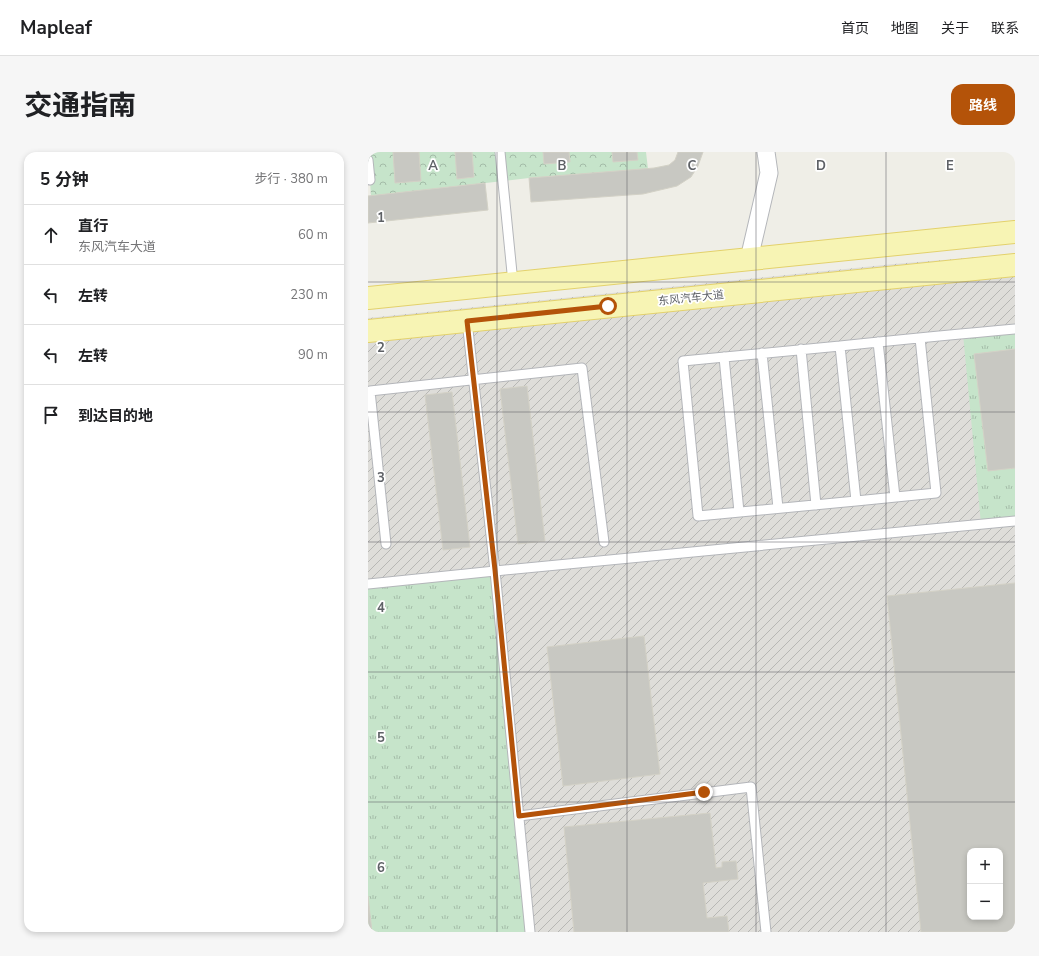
<!DOCTYPE html>
<html lang="zh">
<head>
<meta charset="utf-8">
<style>
  :root { --surface:#fff; --page:#f6f6f6; --text:#202124; --muted:#757577; --line:#e0e0e0; --accent:#b45309 }
  body { margin:0; font-family:"Nunito Sans","Noto Sans SC",sans-serif; background:var(--page); color:var(--text) }
  .controls { position:absolute; right:12px; bottom:12px; display:grid; overflow:hidden; border-radius:8px; box-shadow:0 2px 6px #0003 }
  .controls button { width:36px; height:36px; display:grid; place-items:center; padding:0; border:0; border-bottom:1px solid var(--line); background:var(--surface); color:var(--text); font:20px sans-serif }
  .stop { position:absolute; width:12px; height:12px; margin:-9px; border:3px solid #b45309; border-radius:50%; background:#fff }
  .stop.end { background:#b45309; border-color:#fff; box-shadow:0 1px 4px #0008 }
  .list { margin:0; padding:0; list-style:none }
  h2 { display:flex; justify-content:space-between; align-items:center; height:52px; margin:0; padding:0 16px; font-size:17px }
  h2 small { font-size:13px; font-weight:400; color:var(--muted) }
  .list li { display:grid; grid-template-columns:26px 1fr auto; gap:12px; align-items:center; box-sizing:border-box; height:60px; padding:0 16px; border-top:1px solid var(--line) }
  .list b { display:block; font-size:15px; white-space:nowrap }
  .list p { margin:0; font-size:13px; white-space:nowrap; color:var(--muted) }
  .list em { font-size:13px; font-style:normal; color:var(--muted) }
  .icon { flex:none; width:22px; height:22px; fill:none; stroke:currentColor; stroke-width:2; stroke-linecap:round; stroke-linejoin:round }
  .map { position:relative; flex:none; width:647px; height:780px; overflow:hidden; border-radius:12px }
  header { display:flex; align-items:center; gap:24px; box-sizing:border-box; height:56px; padding:0 20px; background:var(--surface); border-bottom:1px solid var(--line) }
  header strong { font-size:19px }
  nav { display:flex; gap:22px; margin-inline-start:auto; font-size:14px }
  .intro { display:flex; align-items:center; justify-content:space-between; box-sizing:border-box; height:96px; padding:0 24px }
  h1 { margin:0; font-size:28px }
  .button { padding:10px 18px; border-radius:12px; background:var(--accent); color:#fff; font-size:14px; font-weight:700 }
  main { display:flex; gap:24px; padding:0 24px }
  aside { flex:1; background:var(--surface); border-radius:12px; box-shadow:0 2px 6px #0003 }
  .map>svg:first-child { display:block }
  .industrial { fill:url(#industrial-furrows); fill-rule:evenodd }
  .grass { fill:url(#grass-tufts) }
  .forest { fill:url(#forest-crowns) }
  .building { fill:#c8c8c2; stroke:#d3d1c6; fill-rule:evenodd }
  .lines { fill:none; stroke-linecap:round; stroke-linejoin:round }
  .service-casing { stroke:#b4b6ba; stroke-width:11 }
  .minor-casing { stroke:#b4b6ba; stroke-width:19 }
  .primary-casing { stroke:#e3d16c; stroke-width:24 }
  .service { stroke:#fff; stroke-width:9 }
  .minor { stroke:#fff; stroke-width:17 }
  .primary { stroke:#f7f4b4; stroke-width:22 }
  .route { stroke:#b45309; stroke-width:5 }
  .grid { fill:none; stroke:#5e6166; stroke-width:1; stroke-opacity:0.55 }
  .labels { text-anchor:middle; dominant-baseline:central; stroke-width:3.5; stroke-linejoin:round; paint-order:stroke }
  .street-label { font-size:11px; fill:#5e6166; stroke:#fff }
  .grid-label { font-size:13px; text-anchor:middle; font-weight:bold; fill:#5e6166; stroke:#fff; stroke-width:3.5; stroke-linejoin:round; paint-order:stroke }
</style>
</head>
<body>
<header>
<strong>Mapleaf</strong>
<nav><a>首页</a><a>地图</a><a>关于</a><a>联系</a></nav>
</header>
<div class="intro"><h1>交通指南</h1><a class="button">路线</a></div>
<main>
<aside>
<h2>5 分钟<small>步行 · 380 m</small></h2>
<ul class="list">
<li><svg class="icon" aria-label="ahead" viewBox="0 0 24 24"><path d="M12 20V5M6 11l6-6 6 6"/></svg><div><b>直行</b><p>东风汽车大道</p></div><em>60 m</em></li>
<li><svg class="icon" aria-label="left" viewBox="0 0 24 24"><path d="M17 20v-9H6M10 6l-5 5 5 5"/></svg><div><b>左转</b></div><em>230 m</em></li>
<li><svg class="icon" aria-label="left" viewBox="0 0 24 24"><path d="M17 20v-9H6M10 6l-5 5 5 5"/></svg><div><b>左转</b></div><em>90 m</em></li>
<li><svg class="icon" aria-label="arrive" viewBox="0 0 24 24"><path d="M6 21V4h12l-3 4 3 4H6"/></svg><div><b>到达目的地</b></div></li>
</ul>
</aside>
<div class="map">
<svg width="647" height="780" viewBox="0 0 647 780">
  <defs>
    <pattern id="industrial-furrows" width="10" height="10" patternUnits="userSpaceOnUse"><rect width="10" height="10" fill="#deddd9"/><path d="M-1 1l2-2M0 10L10 0M9 11l2-2" fill="none" stroke="#b7b7b4"/></pattern>
    <pattern id="grass-tufts" width="24" height="20" patternUnits="userSpaceOnUse"><rect width="24" height="20" fill="#c6e4ca"/><path d="M3 7l-1-3M5 7V3M7 7l1-3M15 17l-1-3M17 17v-4M19 17l1-3" fill="none" stroke="#a4bca8"/></pattern>
    <pattern id="forest-crowns" width="20" height="18" patternUnits="userSpaceOnUse"><rect width="20" height="18" fill="#c6e4ca"/><path d="M2 6a3 3 0 1 1 6 0M12 15a3 3 0 1 1 6 0" fill="none" stroke="#a4bca8"/></pattern>
  </defs>
  <rect width="100%" height="100%" fill="#efeee7"/>
  <!-- industrial -->
  <path class="industrial" d="M647 102V780H0V166L526 112ZM602 699H632V765H602Z"/>
  <!-- grass -->
  <path class="grass" d="M647 177V369L613 372 595 182Z
    M127 419 162 780H0V432Z"/>
  <!-- forest -->
  <path class="forest" d="M0 0H278L280 17 161 26 3 44Z"/>
  <!-- building -->
  <path class="building" d="M25 0H51L53 29 27 31Z
    M87 0H104L106 25 89 27Z
    M175 0H201L202 10 176 12Z
    M244 0H269L270 8 245 10Z
    M310 0H335L330 14 323 25 309 34 275 42 163 50 161 26 286 16 301 13 307 8Z
    M117 31 120 58 0 71V44Z
    M647 197V316L620 319 606 202Z
    M159 234 177 389 150 392 132 237Z
    M84 240 102 395 75 398 57 243Z
    M647 431V780H553L519 444ZM602 699H632V765H602Z
    M276 484 292 622 195 634 179 495Z
    M342 661 348 716 354 715V710L368 709 370 727 335 731 339 766 359 764 361 780H206L196 675Z
    M0 744 4 780H0Z"/>
  <g class="lines">
    <!-- service casing -->
    <g class="service-casing">
      <path id="service" d="M132 0 145 131
        M0 8 2 28
        M99 169 127 419 647 369
        M552 186 568 341 488 349 472 194C530 188 589 182 647 177
        M510 190 527 345
        M472 194 315 209 330 364 488 349
        M433 197 448 353
        M394 201 410 356
        M356 205 371 360
        M18 392 2 239 214 216 236 390
        M0 432 127 419 162 780
        M151 664 383 635 398 780"/>
    </g>
    <!-- minor casing -->
    <g class="minor-casing">
      <path id="minor" d="M381 107 401 21 398 0"/>
    </g>
    <!-- primary casing -->
    <g class="primary-casing">
      <path id="primary" d="M0 146 647 80
        M0 179 647 113"/>
    </g>
    <!-- service -->
    <use href="#service" class="service"/>
    <!-- minor -->
    <use href="#minor" class="minor"/>
    <!-- primary -->
    <use href="#primary" class="primary"/>
  </g>
  <g class="lines">
    <!-- route -->
    <path class="route" d="M240 154 99 169 127 418 151 664 336 640"/>
  </g>
  <!-- grid -->
  <path class="grid" d="M129 0V780M259 0V780M388 0V780M518 0V780M0 130H647M0 260H647M0 390H647M0 520H647M0 650H647"/>
  <g class="labels">
    <!-- street labels -->
    <g class="street-label">
      <text transform="translate(323 146) rotate(-6)">东风汽车大道</text>
    </g>
  </g>
  <g class="grid-label">
    <text x="65" y="18">A</text>
    <text x="194" y="18">B</text>
    <text x="324" y="18">C</text>
    <text x="453" y="18">D</text>
    <text x="582" y="18">E</text>
    <text x="13" y="70">1</text>
    <text x="13" y="200">2</text>
    <text x="13" y="330">3</text>
    <text x="13" y="460">4</text>
    <text x="13" y="590">5</text>
    <text x="13" y="720">6</text>
  </g>
</svg>
<div class="controls">
<button>+</button>
<button>−</button>
</div>
<div class="stop" style="left:240px;top:154px"></div>
<div class="stop end" style="left:336px;top:640px"></div>
</div>
</main>
</body>
</html>
